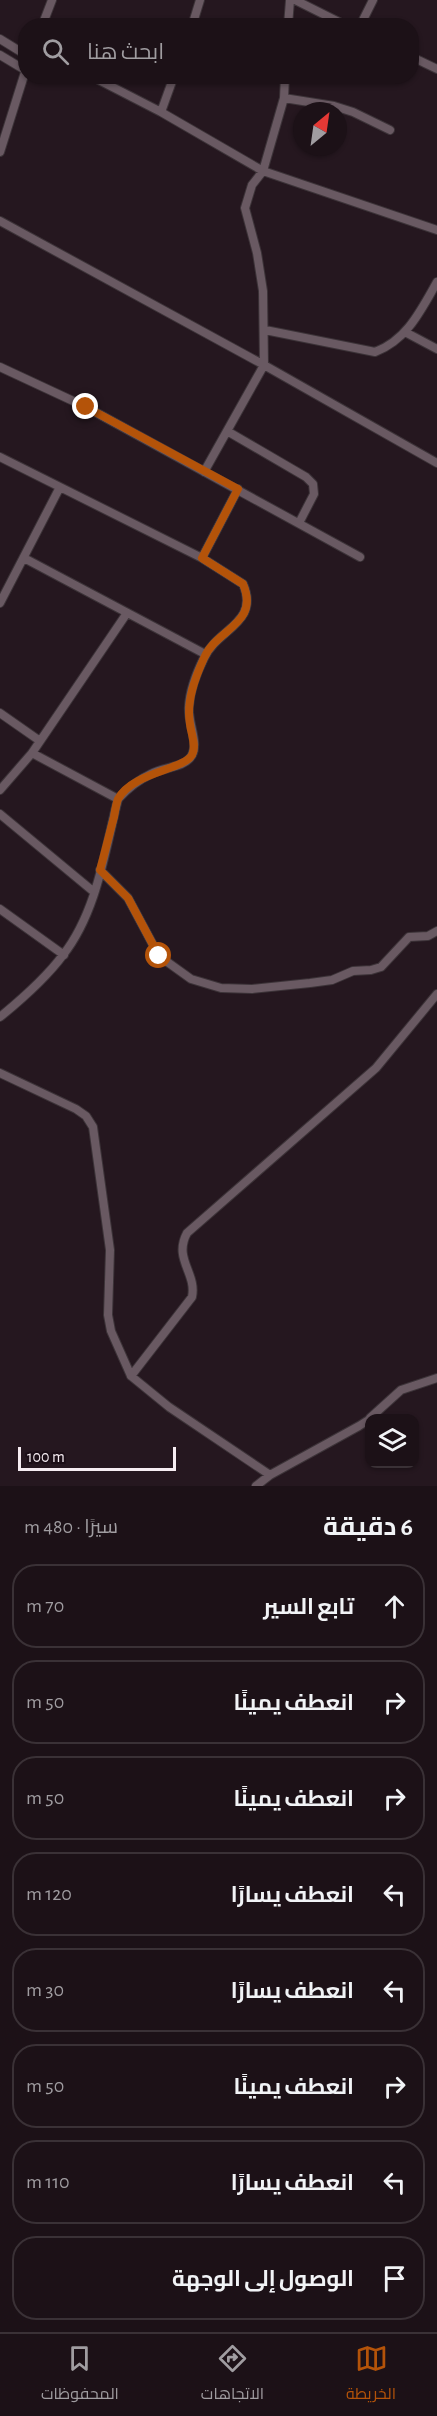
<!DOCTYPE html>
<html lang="ar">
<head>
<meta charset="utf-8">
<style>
  :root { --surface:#1c1117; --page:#251a20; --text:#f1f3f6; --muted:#a09da1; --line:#3a3136; --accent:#b45309 }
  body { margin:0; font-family:"Alegreya Sans",Cairo,sans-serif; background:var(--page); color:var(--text); direction:rtl }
  .controls { position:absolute; right:18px; bottom:18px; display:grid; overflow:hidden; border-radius:12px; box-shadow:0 2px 4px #0004 }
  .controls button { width:54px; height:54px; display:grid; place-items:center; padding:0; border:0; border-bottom:2px solid var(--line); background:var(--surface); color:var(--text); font:30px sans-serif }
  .compass { position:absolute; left:293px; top:102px; width:54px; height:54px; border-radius:50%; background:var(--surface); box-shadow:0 2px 4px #0004; rotate:29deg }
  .scale { position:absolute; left:18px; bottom:15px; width:158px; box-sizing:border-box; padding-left:6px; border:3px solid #f6edf2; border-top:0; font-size:16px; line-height:21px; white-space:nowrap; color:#f6edf2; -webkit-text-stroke:4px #1b0e16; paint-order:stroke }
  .stop { position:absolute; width:18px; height:18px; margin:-14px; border:4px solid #b45309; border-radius:50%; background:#fff }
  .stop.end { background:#b45309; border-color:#fff; box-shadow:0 2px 6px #0008 }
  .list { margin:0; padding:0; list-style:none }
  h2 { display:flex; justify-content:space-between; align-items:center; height:78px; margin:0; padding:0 24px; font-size:26px }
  h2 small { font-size:20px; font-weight:400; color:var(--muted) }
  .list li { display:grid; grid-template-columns:39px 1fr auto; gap:18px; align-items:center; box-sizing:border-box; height:84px; margin:0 12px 12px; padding:0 12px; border:2px solid var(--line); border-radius:24px }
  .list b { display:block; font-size:22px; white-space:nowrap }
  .list em { font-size:20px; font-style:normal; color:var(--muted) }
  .icon { flex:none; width:33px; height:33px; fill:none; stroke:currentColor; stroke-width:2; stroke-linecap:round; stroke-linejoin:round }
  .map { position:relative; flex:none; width:437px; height:1486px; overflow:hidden; direction:ltr }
  .search { position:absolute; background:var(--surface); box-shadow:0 2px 4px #0004; left:18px; right:18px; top:18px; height:66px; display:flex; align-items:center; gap:15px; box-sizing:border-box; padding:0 21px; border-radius:24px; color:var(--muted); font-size:22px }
  .sheet { height:846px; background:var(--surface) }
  nav { display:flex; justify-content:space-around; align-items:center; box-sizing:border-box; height:84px; border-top:2px solid var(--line); background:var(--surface); font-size:16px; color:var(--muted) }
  nav a { display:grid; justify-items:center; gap:3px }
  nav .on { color:var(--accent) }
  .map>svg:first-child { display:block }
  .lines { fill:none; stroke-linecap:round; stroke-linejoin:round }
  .minor-casing { stroke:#3c3338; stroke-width:10 }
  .minor { stroke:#695962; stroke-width:8 }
  .route { stroke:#b45309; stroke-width:8 }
</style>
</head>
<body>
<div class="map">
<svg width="437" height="1486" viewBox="0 0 437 1486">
  <rect width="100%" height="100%" fill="#25171f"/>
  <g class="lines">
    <!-- minor casing -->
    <g class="minor-casing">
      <path id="minor" d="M295 0 347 26
        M42 26 52 0
        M192 26 200 0
        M288 26 290 0
        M360 26 373 0
        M0 39 26 55
        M0 55 25 70
        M412 57 437 69
        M91 76 161 112 263 171 252 185 245 208 257 253 263 291 264 365 204 472
        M285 76 284 98 263 171 437 230
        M284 98 334 106 353 112 390 130
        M161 112 174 76
        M0 152 26 69
        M0 221 264 365 437 463
        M265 330 375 352C407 340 421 310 437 282
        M405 332 437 349
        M0 367 86 407 360 557
        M227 431 306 477 313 484 314 494 299 523
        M0 457 202 558 243 584C260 623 217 629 204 658 197 672 190 690 189 706 187 721 199 742 192 755 185 768 163 767 151 774 138 780 128 788 118 799 105 850 97 912 63 955 46 978 22 999 0 1017
        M24 558 205 654
        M202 558 238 489
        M0 603 60 487
        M0 713 40 741
        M32 753 118 799
        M0 790 32 753 127 613
        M0 814 94 892
        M100 870 128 898 159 956 191 979 221 988 252 989 310 983 332 980 353 971 371 970 381 967 409 937 428 936 437 931
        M0 909 64 955
        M0 1073 76 1109 86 1116 93 1127 110 1250 108 1315 111 1331 131 1376 169 1407 270 1475
        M131 1376 192 1297C197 1273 173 1259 187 1233L376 1068 437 994
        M370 1418 401 1390 437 1378
        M256 1486 270 1475 359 1426 370 1419"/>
    </g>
    <!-- minor -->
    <use href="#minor" class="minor"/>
  </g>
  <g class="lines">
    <!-- route -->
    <path class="route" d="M86 407 238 489 202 558 243 584C260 624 217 628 204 658 195 678 186 702 190 724 191 734 197 746 192 755 183 770 133 772 118 799 116 804 115 811 114 817 109 835 105 852 100 870L128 898 159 956"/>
  </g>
</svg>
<div class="controls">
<button><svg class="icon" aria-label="layers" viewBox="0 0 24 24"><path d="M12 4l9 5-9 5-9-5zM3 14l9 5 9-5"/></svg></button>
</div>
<svg class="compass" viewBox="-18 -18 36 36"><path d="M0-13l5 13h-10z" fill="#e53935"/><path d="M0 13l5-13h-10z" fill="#a09da1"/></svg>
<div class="scale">100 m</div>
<div class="stop" style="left:159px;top:956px"></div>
<div class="stop end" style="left:86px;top:407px"></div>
<div class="search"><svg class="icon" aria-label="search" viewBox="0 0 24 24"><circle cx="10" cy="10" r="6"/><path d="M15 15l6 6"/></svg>ابحث هنا</div>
</div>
<section class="sheet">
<h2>6 دقيقة<small>سيرًا · 480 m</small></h2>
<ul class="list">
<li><svg class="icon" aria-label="ahead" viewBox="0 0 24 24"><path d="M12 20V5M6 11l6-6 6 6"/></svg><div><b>تابع السير</b></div><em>70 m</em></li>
<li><svg class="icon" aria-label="right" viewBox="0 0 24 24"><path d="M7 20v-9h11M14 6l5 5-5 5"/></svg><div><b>انعطف يمينًا</b></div><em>50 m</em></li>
<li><svg class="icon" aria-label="right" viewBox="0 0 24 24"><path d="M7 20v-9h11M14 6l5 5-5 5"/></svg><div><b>انعطف يمينًا</b></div><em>50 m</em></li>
<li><svg class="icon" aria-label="left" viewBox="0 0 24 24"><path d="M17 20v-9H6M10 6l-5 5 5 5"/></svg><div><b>انعطف يسارًا</b></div><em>120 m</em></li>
<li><svg class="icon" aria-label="left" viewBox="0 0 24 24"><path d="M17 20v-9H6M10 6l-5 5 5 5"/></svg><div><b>انعطف يسارًا</b></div><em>30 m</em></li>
<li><svg class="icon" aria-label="right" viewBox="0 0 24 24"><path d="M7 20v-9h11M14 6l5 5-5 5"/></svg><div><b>انعطف يمينًا</b></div><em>50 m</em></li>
<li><svg class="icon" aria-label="left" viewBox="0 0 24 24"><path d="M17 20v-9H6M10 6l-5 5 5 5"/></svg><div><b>انعطف يسارًا</b></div><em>110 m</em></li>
<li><svg class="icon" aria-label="arrive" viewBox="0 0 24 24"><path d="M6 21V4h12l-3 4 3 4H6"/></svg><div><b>الوصول إلى الوجهة</b></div></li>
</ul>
</section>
<nav>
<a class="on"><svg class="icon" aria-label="map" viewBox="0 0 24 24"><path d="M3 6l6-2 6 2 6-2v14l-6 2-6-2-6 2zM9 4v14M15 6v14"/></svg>الخريطة</a>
<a><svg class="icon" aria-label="directions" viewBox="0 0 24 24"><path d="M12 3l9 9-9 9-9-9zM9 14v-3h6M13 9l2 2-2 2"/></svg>الاتجاهات</a>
<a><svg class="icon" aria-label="saved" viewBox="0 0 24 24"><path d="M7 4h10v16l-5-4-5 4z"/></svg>المحفوظات</a>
</nav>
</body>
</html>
